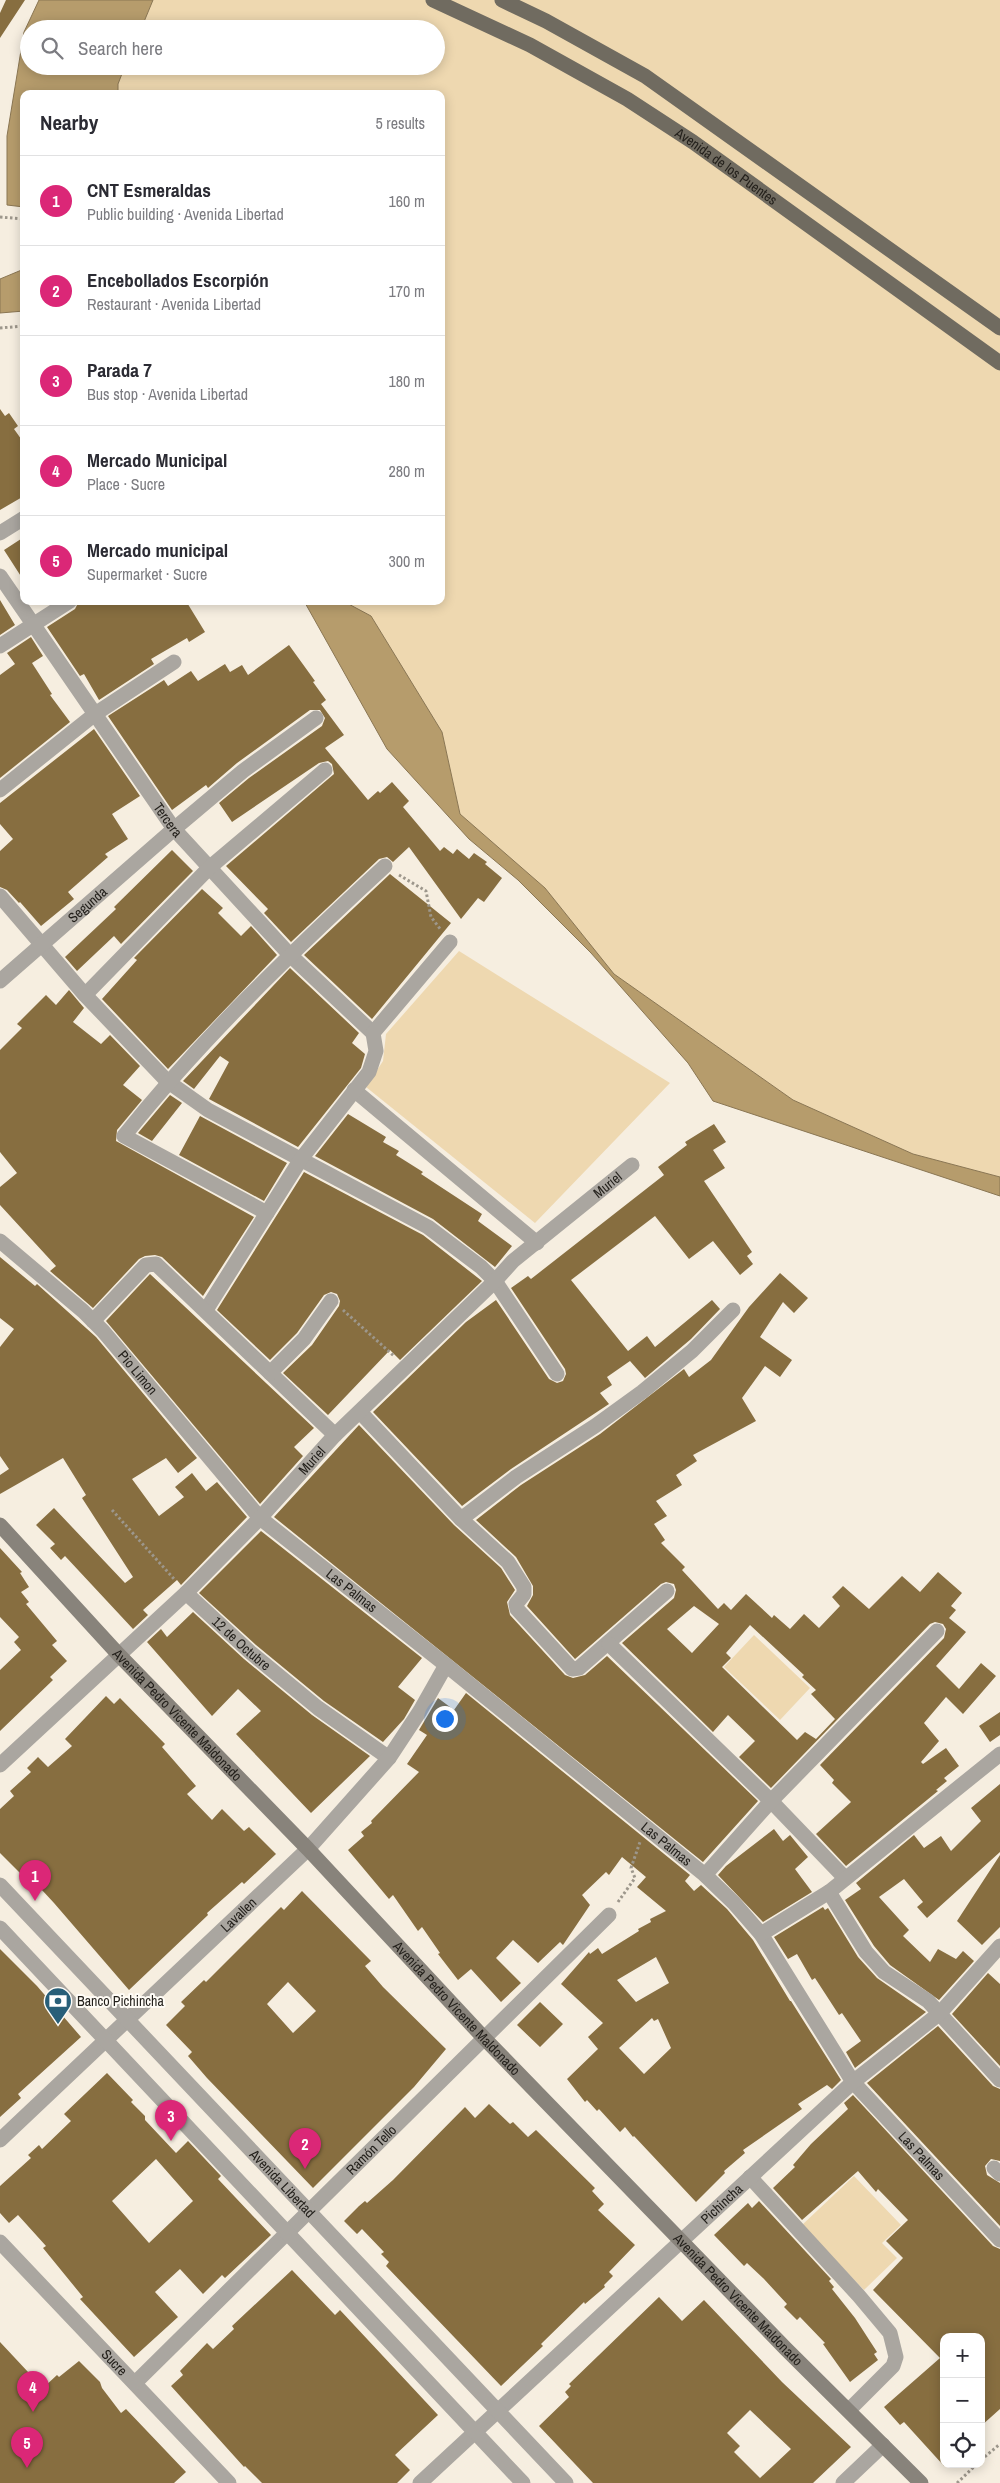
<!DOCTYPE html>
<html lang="en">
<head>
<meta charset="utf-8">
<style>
  :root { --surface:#fff; --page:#f2f2f3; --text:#2b2b33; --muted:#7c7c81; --line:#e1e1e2; --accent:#db2777 }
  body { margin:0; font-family:"Archivo Narrow",sans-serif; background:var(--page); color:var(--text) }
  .controls { position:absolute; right:15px; bottom:15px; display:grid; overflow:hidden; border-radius:10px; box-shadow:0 2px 12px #0003 }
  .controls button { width:45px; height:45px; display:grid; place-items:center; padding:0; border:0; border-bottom:1px solid var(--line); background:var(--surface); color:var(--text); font:25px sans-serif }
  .you { position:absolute; left:444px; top:1718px; width:18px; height:18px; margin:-12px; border:4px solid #fff; border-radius:50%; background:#1a73e8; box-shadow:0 0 0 8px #1a73e833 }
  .badge { display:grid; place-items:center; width:32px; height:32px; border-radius:50%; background:var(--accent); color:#fff; font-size:16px; font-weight:700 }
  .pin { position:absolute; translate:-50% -41px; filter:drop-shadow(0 1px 2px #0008) }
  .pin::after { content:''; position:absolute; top:26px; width:18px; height:15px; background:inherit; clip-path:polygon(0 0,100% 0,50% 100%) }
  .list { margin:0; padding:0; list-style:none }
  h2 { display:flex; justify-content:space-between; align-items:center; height:65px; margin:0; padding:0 20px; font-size:21px }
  h2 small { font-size:16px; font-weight:400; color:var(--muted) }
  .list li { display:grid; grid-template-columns:32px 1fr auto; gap:15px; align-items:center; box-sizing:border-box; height:90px; padding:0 20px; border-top:1px solid var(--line) }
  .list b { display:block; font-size:19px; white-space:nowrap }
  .list p { margin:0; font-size:16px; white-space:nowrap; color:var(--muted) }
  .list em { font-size:16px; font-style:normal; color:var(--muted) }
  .icon { flex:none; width:28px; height:28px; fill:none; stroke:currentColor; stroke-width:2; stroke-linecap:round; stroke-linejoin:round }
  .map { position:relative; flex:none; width:1000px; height:2483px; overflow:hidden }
  .search { position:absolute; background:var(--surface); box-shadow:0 2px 12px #0003; left:20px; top:20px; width:425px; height:55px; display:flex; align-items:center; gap:12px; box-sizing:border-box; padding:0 18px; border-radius:28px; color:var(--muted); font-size:19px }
  .panel { position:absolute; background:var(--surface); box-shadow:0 2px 12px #0003; left:20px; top:90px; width:425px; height:515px; border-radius:10px }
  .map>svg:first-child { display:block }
  .green { fill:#eed8b0 }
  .water { fill:#b69c6c; stroke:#8a7653 }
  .building { fill:#876e40; fill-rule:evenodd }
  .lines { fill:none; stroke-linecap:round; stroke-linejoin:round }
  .path { stroke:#9d978c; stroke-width:3; stroke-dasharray:2.5 2.5; stroke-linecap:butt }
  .minor { stroke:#aaa6a0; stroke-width:15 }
  .tertiary { stroke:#aaa6a0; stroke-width:15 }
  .secondary { stroke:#88837b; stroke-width:15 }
  .primary { stroke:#706b60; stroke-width:15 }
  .labels { text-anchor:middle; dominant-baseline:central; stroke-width:4; stroke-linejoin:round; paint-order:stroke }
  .street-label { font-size:14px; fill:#221f1a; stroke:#fffcf6 }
  .poi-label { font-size:14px; fill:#221f1a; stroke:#fffcf6; text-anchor:start }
</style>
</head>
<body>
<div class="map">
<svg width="1000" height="2483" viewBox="0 0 1000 2483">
  <rect width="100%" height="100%" fill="#f6eee0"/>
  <!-- green -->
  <path class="green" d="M153 0H1000V1177L913 1154 793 1100 614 974 545 888 460 814 442 732 371 616 343 601H441V94H118V84L125 66H436V29H141Z
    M459 951 670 1083 535 1223 366 1087 383 1061 386 1034Z
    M754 1635 810 1688 780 1720 724 1667Z
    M854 2176 901 2225 882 2243 897 2258 864 2290 802 2225Z"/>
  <!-- water -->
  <path class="water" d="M39 0H153L141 29H29V66H125L118 84V94H24V207L7 205V136L24 32Z
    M24 269V311L0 313V279Z
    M304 601H343L371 616 442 732 460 814 545 888 614 974 793 1100 913 1154 1000 1177V1196L713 1101 688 1063 591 953 518 880 469 839 387 749Z"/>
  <!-- building -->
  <path class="building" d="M6 0H25L0 38V13Z
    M0 409 5 416 9 413 18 426 14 429 24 443V496L0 510Z
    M24 537V581L4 550Z
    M0 600 15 625 0 635Z
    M79 601H186L205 632 189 642 187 638 151 659 154 664 99 700 84 674 80 676 47 627 75 609Z
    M31 637 43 656 32 663 52 694 50 695 70 722 0 778V675L15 664 7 653Z
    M289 645 315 681 313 682 326 700 321 704 344 735 325 748 368 800 378 791 380 793 392 782 409 801 403 807 440 851 444 847 453 854 457 849 469 859 474 853 487 862 485 864 502 878 484 902 478 898 461 919 409 847 393 862 387 857 379 859 291 942 264 913 268 909 226 866 334 774 332 764 328 761 319 763 232 822 219 803 249 778 322 726 325 718 320 710H310L237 763 208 788 206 785 172 810 108 716 164 680 168 686 191 671 198 681 225 664 230 672 242 665 248 675Z
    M94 729 140 796 112 814 128 839 105 854 108 857 68 892 74 899 41 926 20 902 19 903 7 890 0 887V851L13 839 0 824V803Z
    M172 850 193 871 121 944 114 936 77 971 65 957 116 909 114 907Z
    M390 874 451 923 372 1019 304 955Z
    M202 889 223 908 218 913 241 936 251 926 277 955 168 1069 102 999 137 960 134 958Z
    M290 968 359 1033 352 1043 365 1054 361 1068 298 1147 209 1099 229 1062 220 1056 194 1089 183 1081Z
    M69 990 84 1008 73 1022 101 1044 110 1035 140 1066 123 1085 142 1100 117 1130 116 1141 254 1217 203 1296 162 1257 155 1255 145 1256 139 1259 93 1308 50 1271 56 1266 0 1205V1187L17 1173 0 1152V1050L22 1028 17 1024 46 995 56 1005Z
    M170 1095 182 1103 152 1141 138 1133Z
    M348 1114 386 1137 383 1142 399 1151 396 1155 423 1172 421 1174 482 1214 478 1221 512 1246 495 1267 433 1219 315 1156Z
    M200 1116 287 1163 264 1201 179 1155Z
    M714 1124 726 1142 713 1150 725 1168 704 1181 752 1252 747 1256 753 1264 740 1275 713 1241 689 1259 655 1216 571 1280 628 1351 647 1336 655 1347 712 1300 720 1309 691 1339 645 1378 630 1361 607 1377 612 1385 600 1393 609 1404 511 1469 462 1506 373 1412 466 1322 496 1300 549 1379 557 1383 563 1381 566 1374 565 1369 511 1288 528 1276 531 1279 664 1175 658 1167 687 1145 685 1142Z
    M304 1172 423 1235 482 1281 400 1360 390 1350 328 1415 283 1373 312 1345 339 1306 340 1301 337 1294 331 1292 324 1295 297 1333 270 1360 217 1310Z
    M0 1257 35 1286 37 1284 96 1337 197 1458 178 1473 166 1458 132 1479 159 1516 184 1497 175 1487 192 1473 206 1491 217 1482 247 1517 181 1585 177 1580 143 1610 148 1615 133 1629 65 1556 61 1560 50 1548 55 1544 36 1525 54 1508 125 1583 133 1577 82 1498 86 1495 63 1458 0 1494V1475L9 1469 0 1456V1347L14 1329 0 1318Z
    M780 1273 808 1298 794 1313 783 1302 760 1337 792 1360 780 1377 765 1366 742 1398 756 1421 693 1455 697 1461 676 1475 682 1485 656 1501 667 1516 654 1524 665 1540 661 1543 685 1567 682 1570 718 1609 724 1603 731 1610 746 1594 772 1618 774 1615 790 1629 804 1614 819 1628 840 1606 832 1597 843 1586 869 1609 902 1576 920 1592 938 1572 962 1593 951 1606 956 1610 949 1618 966 1632 936 1666 959 1689 981 1663 996 1676 963 1714 946 1697 924 1723 939 1741 921 1762 923 1764 946 1748 959 1766 944 1778 947 1781 936 1790 938 1791 846 1866 816 1834 851 1802 832 1783 834 1780 820 1765 944 1638 946 1629 943 1624 935 1622 930 1624 771 1788 739 1757 755 1741 728 1715 713 1732 622 1643 674 1598 676 1590 674 1584 666 1582 661 1584 575 1659 527 1606 533 1595V1586L516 1557 476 1520 521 1485 600 1434 684 1369 689 1377 711 1360 749 1307ZM694 1606 719 1624 692 1653 667 1629ZM750 1625 804 1675 802 1677 816 1690 811 1694 835 1719 816 1739 805 1732 797 1740 722 1667 731 1658 726 1653Z
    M150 1274 314 1428 294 1447 303 1456 260 1504 106 1321Z
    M359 1425 454 1525 501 1568 515 1590 507 1602 510 1615 565 1675 573 1678 585 1675 607 1656 758 1801 703 1862 274 1517Z
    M261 1531 422 1658 398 1687 415 1700 404 1719 383 1742 324 1701 256 1645 199 1593Z
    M0 1548 22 1572 20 1573 29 1587 21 1592 29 1602 26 1604 57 1641 52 1645 67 1661 50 1677 53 1680 0 1731V1670L21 1650 14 1642 19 1637 0 1617Z
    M193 1612 244 1659 312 1715 370 1756 311 1813 236 1734 261 1711 238 1689 212 1716 147 1642 161 1629 167 1637Z
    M466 1693 690 1875 685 1881 694 1891 701 1885 727 1909 753 1940 790 2001H791L841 2080 832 2089 827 2085 798 2104 802 2109 743 2150 745 2153 724 2171 725 2173 696 2202 634 2136 633 2137 625 2127 620 2132 599 2109 597 2111 587 2100 585 2102 567 2079 598 2049 588 2037 603 2023 561 1984 589 1952 590 1954 598 1948 602 1954 639 1931 638 1929 651 1922 650 1919 666 1911 637 1887 646 1877 622 1857 609 1875 606 1872 582 1895 590 1905 563 1945 560 1942 538 1963 513 1940 496 1958 521 1983 501 2002 471 1969 458 1980 438 1954 440 1953 422 1927 418 1931 393 1895 389 1899 348 1850 364 1836 361 1832 372 1823 371 1821 419 1772 407 1764 427 1735 419 1730 438 1698 454 1710ZM656 1957 669 1983 636 2002 617 1980ZM652 2018 654 2021 658 2019 671 2048 644 2074 619 2048Z
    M106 1696 114 1704 120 1698 165 1744 162 1747 196 1786 187 1794 212 1820 222 1809 244 1831 249 1827 276 1854 244 1884 242 1882 207 1913 208 1915 129 1990 54 1903 29 1876 26 1879 0 1853V1809L14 1796 10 1791 31 1772 27 1768 38 1757 48 1767 72 1746 65 1739Z
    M1000 1712V1735L990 1742 979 1726Z
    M1000 1784V1852L927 1918 917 1907 923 1902 904 1879 879 1897 909 1930 903 1936 930 1962 938 1949 956 1959 963 1951 974 1961 939 2000 890 1965 874 1946 845 1900 861 1889 856 1883 914 1835 924 1848 941 1836 951 1851 981 1821 971 1808Z
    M774 1829 783 1841 790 1835 808 1857 795 1869 812 1892 763 1922 718 1875 726 1866Z
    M1000 1855V1927L982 1945 957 1921Z
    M302 1891 371 1961 365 1966 383 1987 446 2049 414 2087 313 2188 207 2078 188 2056 192 2052 166 2025 185 2006 181 2002 204 1980 206 1982 281 1907 284 1910ZM288 1982 316 2011 293 2033 267 2004Z
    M823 1907 825 1910 828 1908 858 1957 877 1978 926 2012 855 2068 846 2052 861 2041 842 2013 839 2015 815 1978 812 1980 797 1954 788 1959 774 1937Z
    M0 1949 37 1986 81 2037 18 2094 21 2098 0 2117Z
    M988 1973 1000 1984V2066L952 2014Z
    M540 2002 563 2024 540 2047 517 2025Z
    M938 2026 993 2086 1000 2089V2161L991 2159 985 2166 987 2175 1000 2183V2226L867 2083Z
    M107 2073 133 2100 131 2102 145 2116V2120L176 2153 188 2141 221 2176 218 2179 271 2235 225 2278 222 2275 203 2294 180 2269 155 2292 178 2317 134 2357 80 2299 83 2297 43 2248 46 2246 18 2215 9 2223 0 2213V2186L31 2158 28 2155 39 2145 42 2149 71 2121 64 2114ZM156 2159 193 2201 149 2243 112 2201Z
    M853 2095 993 2246 1000 2249V2409L981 2426V2337H944V2466L904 2422 900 2425 884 2407 940 2358 873 2290 903 2258 886 2241 908 2220 878 2189 876 2192 858 2171 802 2220 773 2188 795 2167 793 2165 811 2144 848 2109 844 2103Z
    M489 2104 510 2124 513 2122 528 2137 536 2130 595 2188 592 2191 604 2204 598 2210 635 2245 609 2272 613 2276 604 2285 605 2287 585 2304 584 2302 541 2344 543 2346 501 2386 386 2266 389 2262 381 2254 384 2252 362 2229 357 2234 344 2221 359 2206 365 2201 367 2203 393 2180 465 2107 475 2118Z
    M759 2201 831 2279 829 2281 834 2287 832 2289 855 2318 877 2352 874 2354 878 2360 850 2382 823 2344 825 2343 800 2317 797 2320 784 2307 787 2304 764 2279 747 2263 744 2266 714 2235 748 2203 752 2208Z
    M292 2270 335 2315 340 2310 438 2415 395 2455 410 2470 397 2483H262L245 2466 244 2467 171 2386 183 2375 180 2371 207 2343 213 2349 234 2329 232 2326Z
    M659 2297 682 2321 704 2300 782 2382 851 2447 813 2483H593L539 2426 569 2397 565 2392 571 2386 569 2384ZM750 2410 791 2449 760 2478 734 2452 740 2446 727 2433Z
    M0 2342 43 2388 57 2375 59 2377 79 2361 100 2382 102 2388 121 2413 126 2409 186 2472 174 2483H0Z"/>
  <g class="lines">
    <!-- path -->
    <path class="path" d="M0 217 24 219
      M0 328 24 326
      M399 875 426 891 431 917 441 930
      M343 1310 394 1356
      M112 1510 175 1580
      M618 1902 635 1878 631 1868 640 1842
      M981 2460 1000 2444
      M957 2483 977 2464"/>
    <!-- minor -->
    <g class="minor">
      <path d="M0 533 24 518"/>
      <path id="s1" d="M0 576 174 829 290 955 373 1033"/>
      <path d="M0 646 70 601"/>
      <path d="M0 790 95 714 174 662"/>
      <path d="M0 896 85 995 167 1081 208 1110 428 1227 481 1267 495 1281 557 1374"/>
      <path id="s2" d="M0 981 174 829 243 771 316 718"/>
      <path d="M85 995 209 868 325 770"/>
      <path d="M354 1090 537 1243"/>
      <path d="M267 1213 124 1136C202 1038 293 951 385 866"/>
      <path id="s3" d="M0 1241 83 1311 103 1331 260 1518 446 1665 705 1875 734 1903 761 1934 853 2082 1000 2240"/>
      <path d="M206 1310 301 1159 369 1072 376 1051 373 1033 450 942"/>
      <path d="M93 1321 146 1265 156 1264 335 1435"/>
      <path d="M270 1373 304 1339 331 1301"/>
      <path d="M360 1412 461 1519 508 1562 524 1587V1594L516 1604 517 1609 572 1669 579 1668 667 1591"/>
      <path d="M461 1519 516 1477 595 1426 642 1392 692 1351 733 1310"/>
      <path id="s4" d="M186 1593 250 1652 318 1708 389 1758"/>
      <path d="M609 1644 771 1801 845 1878"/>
      <path id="s5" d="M0 1765 186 1593 260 1518 335 1435 495 1281 513 1261 632 1165"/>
      <path d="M705 1875 771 1801 937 1631"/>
      <path d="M829 1892 866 1952 884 1972 928 2001 1000 2080"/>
      <path d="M761 1934 829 1892 1000 1754"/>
      <path id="s6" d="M0 2140 308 1849 389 1758 420 1711 446 1665"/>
      <path d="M994 2168 1000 2174"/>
      <path d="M750 2177 859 2296 890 2333 896 2357 893 2366 849 2410"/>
      <path id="s7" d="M0 2242 229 2483"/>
      <path id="s8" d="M135 2383 609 1915"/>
      <path id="s9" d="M420 2483 853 2082 940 2013 1000 1946"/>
    </g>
    <!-- tertiary -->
    <g class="tertiary">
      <path id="s10" d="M0 1885 566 2483"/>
      <path d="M0 1928 523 2483"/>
      <path d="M843 2483 883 2445"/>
    </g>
    <!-- secondary -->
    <path class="secondary" id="s11" d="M0 1525 119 1655 308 1849 484 2038 786 2349 921 2483"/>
    <!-- primary -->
    <g class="primary">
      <path id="s12" d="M433 0 530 45 627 99 693 142 1000 363"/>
      <path d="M502 0 546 21 645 76 1000 328"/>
    </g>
  </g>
  <!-- icons -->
  <defs>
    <g id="bank-pin" transform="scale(1.4375)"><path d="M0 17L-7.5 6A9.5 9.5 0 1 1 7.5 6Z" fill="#285f79" stroke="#fffcf6"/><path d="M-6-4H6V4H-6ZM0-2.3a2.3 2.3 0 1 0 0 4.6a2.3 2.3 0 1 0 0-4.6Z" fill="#fff"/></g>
  </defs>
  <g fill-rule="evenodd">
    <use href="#bank-pin" x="58" y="2001"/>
  </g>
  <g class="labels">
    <!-- street labels -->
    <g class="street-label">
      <text stroke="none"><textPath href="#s12" startOffset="338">Avenida de los Puentes</textPath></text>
      <text stroke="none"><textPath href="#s1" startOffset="296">Tercera</textPath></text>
      <text stroke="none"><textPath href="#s2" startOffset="116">Segunda</textPath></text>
      <text stroke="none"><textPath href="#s5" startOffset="841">Muriel</textPath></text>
      <text stroke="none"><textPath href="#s3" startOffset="191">Pio Limon</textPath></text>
      <text stroke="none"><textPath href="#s5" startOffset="436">Muriel</textPath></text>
      <text stroke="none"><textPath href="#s3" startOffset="498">Las Palmas</textPath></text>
      <text stroke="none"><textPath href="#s4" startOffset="75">12 de Octubre</textPath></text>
      <text stroke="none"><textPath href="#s11" startOffset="260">Avenida Pedro Vicente Maldonado</textPath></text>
      <text stroke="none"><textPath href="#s3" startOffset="902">Las Palmas</textPath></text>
      <text stroke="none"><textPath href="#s6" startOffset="328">Lavallen</textPath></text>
      <text stroke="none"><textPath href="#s11" startOffset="665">Avenida Pedro Vicente Maldonado</textPath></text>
      <text stroke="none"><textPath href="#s8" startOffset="332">Ramón Tello</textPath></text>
      <text stroke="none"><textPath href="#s3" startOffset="1308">Las Palmas</textPath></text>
      <text stroke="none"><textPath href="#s10" startOffset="411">Avenida Libertad</textPath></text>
      <text stroke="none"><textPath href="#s9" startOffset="411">Pichincha</textPath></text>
      <text stroke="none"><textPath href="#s11" startOffset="1070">Avenida Pedro Vicente Maldonado</textPath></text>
      <text stroke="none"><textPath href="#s7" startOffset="166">Sucre</textPath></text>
    </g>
    <!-- poi labels -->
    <g class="poi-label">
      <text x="77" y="2001">Banco Pichincha</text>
    </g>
  </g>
</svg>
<div class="controls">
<button>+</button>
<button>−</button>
<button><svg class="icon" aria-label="locate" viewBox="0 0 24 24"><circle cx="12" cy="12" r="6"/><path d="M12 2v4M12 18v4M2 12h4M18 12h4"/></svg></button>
</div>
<div class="you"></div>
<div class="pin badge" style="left:35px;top:1901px">1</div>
<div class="pin badge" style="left:305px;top:2169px">2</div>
<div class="pin badge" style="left:171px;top:2141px">3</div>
<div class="pin badge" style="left:33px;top:2412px">4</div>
<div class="pin badge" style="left:27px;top:2468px">5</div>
<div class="search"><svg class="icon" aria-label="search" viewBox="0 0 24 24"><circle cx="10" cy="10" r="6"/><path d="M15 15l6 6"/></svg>Search here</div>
<section class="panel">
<h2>Nearby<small>5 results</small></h2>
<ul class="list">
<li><span class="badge">1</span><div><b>CNT Esmeraldas</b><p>Public building · Avenida Libertad</p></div><em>160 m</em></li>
<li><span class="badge">2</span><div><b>Encebollados Escorpión</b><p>Restaurant · Avenida Libertad</p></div><em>170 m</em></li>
<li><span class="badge">3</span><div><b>Parada 7</b><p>Bus stop · Avenida Libertad</p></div><em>180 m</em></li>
<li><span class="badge">4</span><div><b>Mercado Municipal</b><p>Place · Sucre</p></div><em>280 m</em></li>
<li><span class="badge">5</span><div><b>Mercado municipal</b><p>Supermarket · Sucre</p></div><em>300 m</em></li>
</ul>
</section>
</div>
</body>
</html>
